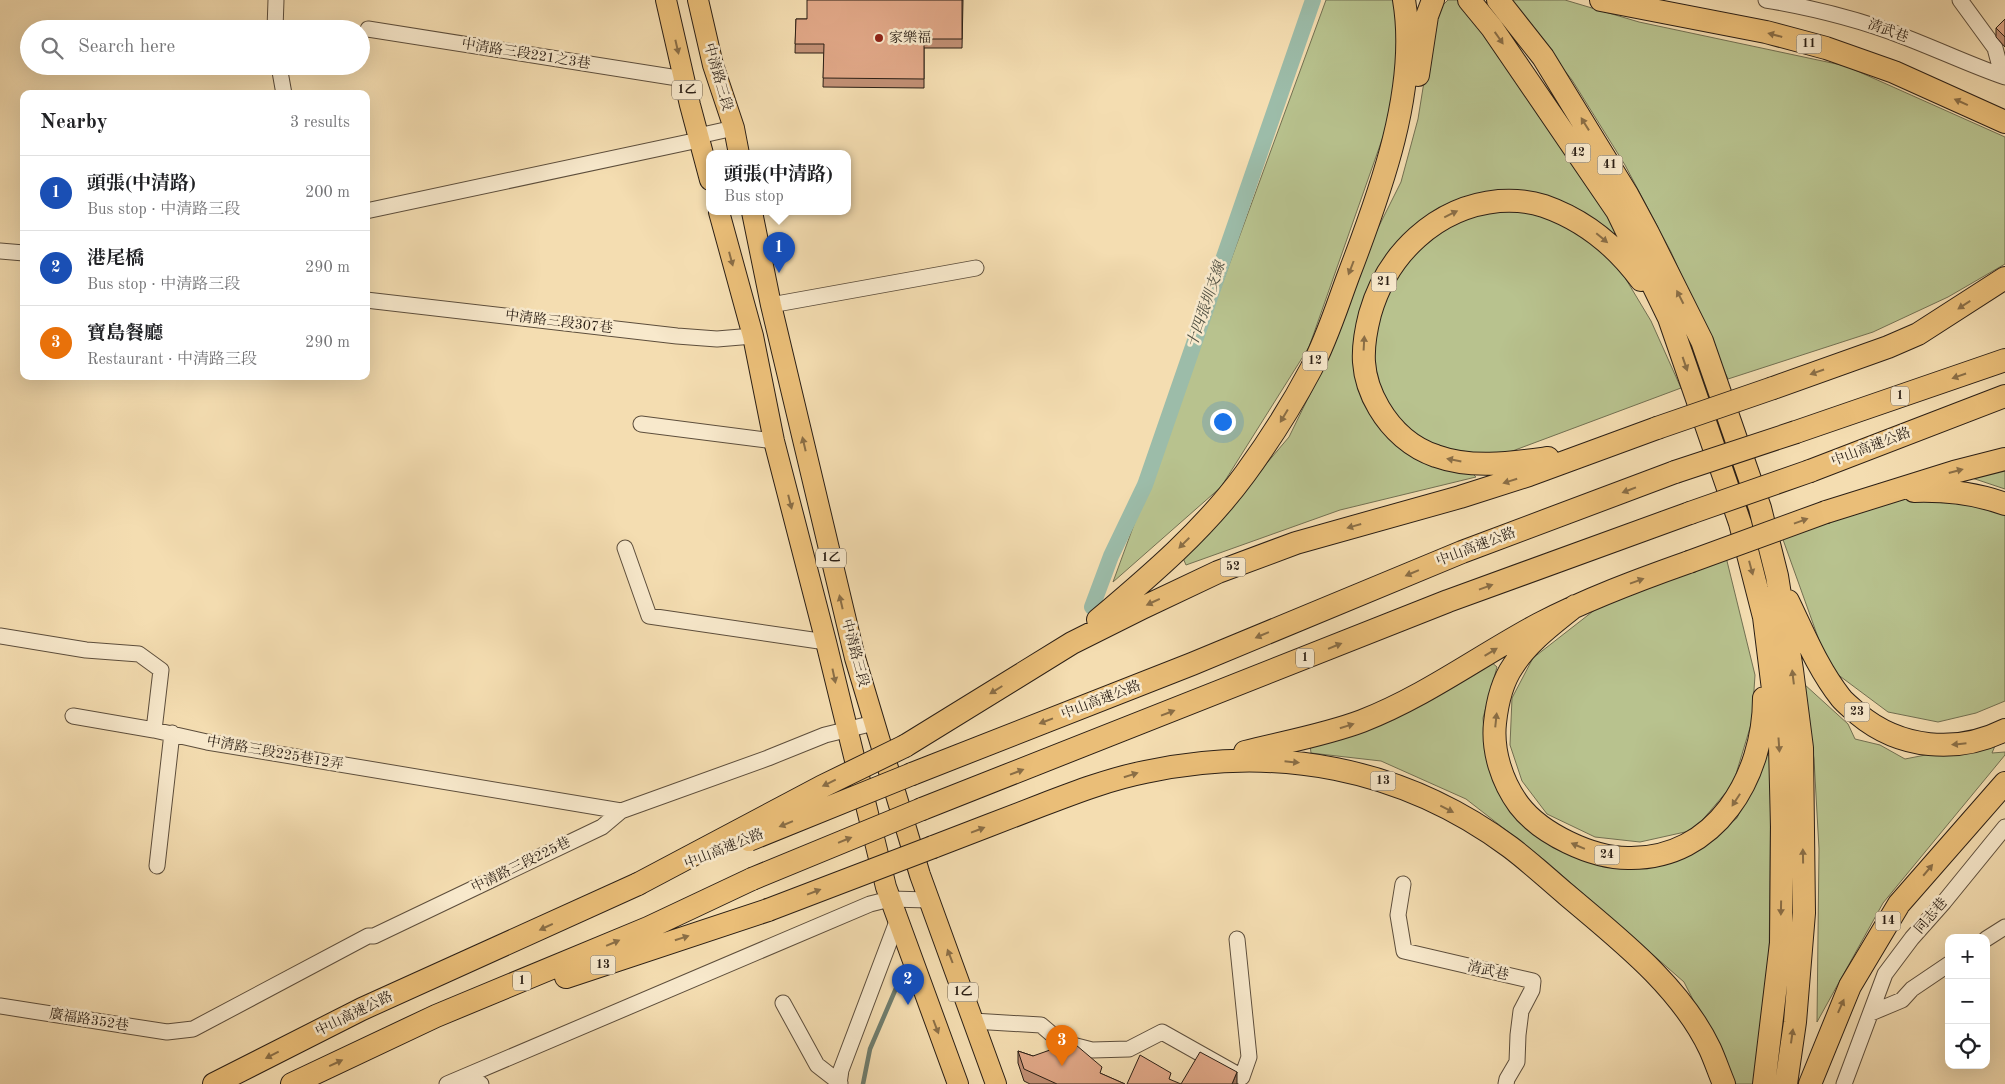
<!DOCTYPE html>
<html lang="en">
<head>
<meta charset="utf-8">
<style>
  :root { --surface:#fff; --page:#f2f2f2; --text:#202124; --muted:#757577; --line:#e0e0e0; --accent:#b45309 }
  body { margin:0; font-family:"Old Standard TT","Noto Serif TC",serif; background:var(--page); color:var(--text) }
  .controls { position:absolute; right:15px; bottom:15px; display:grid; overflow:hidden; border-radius:10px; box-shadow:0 5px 20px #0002 }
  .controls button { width:45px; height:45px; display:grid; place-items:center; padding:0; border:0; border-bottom:1px solid var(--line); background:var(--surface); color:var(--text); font:25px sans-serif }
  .you { position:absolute; left:1222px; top:421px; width:18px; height:18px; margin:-12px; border:4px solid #fff; border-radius:50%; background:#1a73e8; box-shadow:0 0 0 8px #1a73e833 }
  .badge { display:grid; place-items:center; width:32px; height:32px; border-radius:50%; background:var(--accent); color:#fff; font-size:16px; font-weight:700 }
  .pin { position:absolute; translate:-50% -41px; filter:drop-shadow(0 1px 2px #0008) }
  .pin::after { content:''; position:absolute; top:26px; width:18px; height:15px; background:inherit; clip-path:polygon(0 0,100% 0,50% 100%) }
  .popup { position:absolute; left:706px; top:150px; width:145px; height:65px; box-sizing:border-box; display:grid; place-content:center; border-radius:10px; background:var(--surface); filter:drop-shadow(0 1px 4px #0005); font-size:16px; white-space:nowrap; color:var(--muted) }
  .popup b { font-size:19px; color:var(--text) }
  .popup::after { content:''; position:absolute; left:50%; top:100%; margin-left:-10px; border:10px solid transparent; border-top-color:var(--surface) }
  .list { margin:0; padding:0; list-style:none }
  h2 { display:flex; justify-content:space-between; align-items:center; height:65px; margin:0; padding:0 20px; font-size:21px }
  h2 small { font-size:16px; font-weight:400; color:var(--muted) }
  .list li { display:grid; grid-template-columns:32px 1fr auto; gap:15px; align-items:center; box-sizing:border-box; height:75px; padding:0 20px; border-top:1px solid var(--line) }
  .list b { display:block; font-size:19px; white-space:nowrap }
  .list p { margin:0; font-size:16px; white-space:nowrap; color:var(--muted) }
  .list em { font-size:16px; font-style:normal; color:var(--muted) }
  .icon { flex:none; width:28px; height:28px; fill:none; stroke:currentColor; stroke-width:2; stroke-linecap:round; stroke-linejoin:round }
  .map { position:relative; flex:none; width:2005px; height:1084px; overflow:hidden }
  .search { position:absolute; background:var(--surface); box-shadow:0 5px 20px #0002; left:20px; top:20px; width:350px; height:55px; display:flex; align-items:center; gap:12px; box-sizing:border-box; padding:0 18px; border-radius:28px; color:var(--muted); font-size:19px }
  .panel { position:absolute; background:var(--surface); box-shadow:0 5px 20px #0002; left:20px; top:90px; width:350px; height:290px; border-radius:10px }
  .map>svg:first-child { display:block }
  .green { fill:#b8c28e; stroke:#727052 }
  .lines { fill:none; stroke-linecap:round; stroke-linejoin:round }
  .stream { stroke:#6f7d6e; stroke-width:4.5 }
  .canal { stroke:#9cbca9; stroke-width:16 }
  .minor-casing { stroke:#5d4e3c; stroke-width:17 }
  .major-casing { stroke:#2b1f15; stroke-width:22 }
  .highway-casing { stroke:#2b1f15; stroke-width:24 }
  .minor { stroke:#f8e9cc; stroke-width:15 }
  .major { stroke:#eabe78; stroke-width:20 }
  .highway { stroke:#eabe78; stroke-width:22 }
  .highway-bridge-casing { stroke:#2b1f15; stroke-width:24; stroke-linecap:butt }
  .highway-bridge { stroke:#eabe78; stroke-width:22 }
  .wall { fill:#c29075; stroke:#2b1f15 }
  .shaded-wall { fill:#9e765f; stroke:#2b1f15 }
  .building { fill:#e1a888; stroke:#2b1f15 }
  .oneway { fill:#8a6e46 }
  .poi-dot { fill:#8f2418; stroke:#f8e9cc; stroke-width:2 }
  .labels { text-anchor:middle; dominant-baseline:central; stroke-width:5; stroke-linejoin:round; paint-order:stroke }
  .shield { fill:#f8e9cc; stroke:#685c4c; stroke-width:1 }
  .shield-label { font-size:12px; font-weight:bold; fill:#2b1f15 }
  .street-label { font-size:14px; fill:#2b1f15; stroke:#f8e9cc }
  .poi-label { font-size:14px; fill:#2b1f15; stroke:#f8e9cc; text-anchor:start }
  .water-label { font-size:15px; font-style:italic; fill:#4d4e41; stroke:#f8e9cc }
</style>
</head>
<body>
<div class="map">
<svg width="2005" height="1084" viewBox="0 0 2005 1084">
  <rect width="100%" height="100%" fill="#f4ddb1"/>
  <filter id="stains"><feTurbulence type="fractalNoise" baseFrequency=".004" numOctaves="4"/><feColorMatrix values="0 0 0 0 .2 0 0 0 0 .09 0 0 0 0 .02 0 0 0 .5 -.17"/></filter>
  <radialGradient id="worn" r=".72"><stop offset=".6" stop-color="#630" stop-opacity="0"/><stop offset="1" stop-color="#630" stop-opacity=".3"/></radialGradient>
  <!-- green -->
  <path class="green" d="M1326 0H1397L1402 39 1391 114 1309 347 1221 487 1113 582Z
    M1448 0H1458C1516 75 1575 150 1617 235L1611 238 1562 210 1449 209 1375 281 1365 405 1472 473 1476 477 1340 510 1186 565 1183 558 1210 530 1289 437 1333 347 1365 254 1401 182 1418 119 1428 57 1440 8Z
    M1509 0H1565L1639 22 1846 66 2005 137V264L1948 297 1873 332 1728 379 1671 252 1625 165 1572 80Z
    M1497 211 1531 212 1572 226 1615 261 1651 321 1681 388 1499 456 1424 446 1377 404 1371 316 1401 263 1450 222Z
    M2005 458V489L1969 477Z
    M1938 492 2005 513V701L1976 713 1938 722 1888 712 1829 668 1781 534 1856 504Z
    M1726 557 1755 675 1752 721 1733 784 1694 830 1640 842 1595 837 1547 814 1522 781 1510 745 1512 698 1533 658 1619 591Z
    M1490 661 1497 667 1483 718 1486 757 1509 807 1629 865 1691 855 1737 818 1764 755H1771L1769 975 1753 1084H1736L1684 982 1547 862 1466 799 1381 761 1311 753 1310 745Z
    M1804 684 1848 724 1855 739 1880 745 1905 759 1997 741 1992 753 2005 752V755L1883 903 1817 1022 1819 849 1814 759Z"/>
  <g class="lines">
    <!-- stream -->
    <path class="stream" d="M863 1084 870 1049 897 986"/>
    <!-- canal -->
    <path class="canal" d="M1092 607 1111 556 1145 485 1313 0"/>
    <!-- minor casing -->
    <g class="minor-casing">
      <path id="minor" d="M1766 0C1813 8 1858 19 1902 36 1937 49 1970 65 2005 77
        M1960 0 1995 48 1999 63 2000 75
        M275 29 276 0
        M368 29 684 79
        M279 66 284 94
        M366 211 694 141 698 136 734 128
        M0 251 24 253
        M366 300 677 336 717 339 753 336
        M771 305 976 268
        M641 424 774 441
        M625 548 649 616 826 642
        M0 636 86 650 139 654 161 670 154 730 207 742 621 811
        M73 716 154 730
        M157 866 172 733
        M1403 884 1398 915 1404 951 1533 981 1532 990 1521 1011 1518 1035 1517 1062 1507 1079 1506 1084
        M1986 939 2005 927
        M783 1003 817 1065 840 1083
        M0 1006 167 1032 193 1029 368 936H374L602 827 621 811 768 758 825 735 874 723
        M1871 1013 1902 1000 1912 989 1949 964
        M973 1021 1041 1025 1061 1042 1092 1050 1129 1049 1162 1032 1242 1077 1249 1057 1237 939
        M457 1082 481 1084
        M447 1084 870 904 890 899 929 900
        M839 1084 841 1070 898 919
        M1844 1084 1885 974 1912 938 1944 902 2005 827"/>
    </g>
    <!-- major casing -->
    <g class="major-casing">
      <path id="major" d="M666 0 690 105 710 180
        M698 0 713 65 734 128 739 154
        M719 212 753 336 774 441 826 642 886 887 958 1084
        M752 212 771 305 855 658 920 875 996 1084"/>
    </g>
    <!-- highway casing -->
    <g class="highway-casing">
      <path id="highway" d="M1469 0 1492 28 1617 211 1669 318 1740 523 1764 617 1780 746 1782 827 1781 943 1764 1084
        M1498 0 1543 57 1627 194 1648 233 1702 341 1760 508 1777 576 1792 670 1802 748 1804 913 1795 1022 1786 1084
        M1601 0 1766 32 1826 48 1894 72 2005 122
        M1418 75 1427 16 1433 0
        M1773 388 1888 347 1918 334 2005 278
        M1796 432 2005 360
        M1548 458C1511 463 1472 469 1436 456 1412 448 1392 430 1379 408 1360 376 1361 349 1370 314 1387 254 1436 207 1499 201 1513 200 1529 201 1544 206 1584 220 1616 246 1641 280
        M1810 471 2005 396
        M1914 491C1946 490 1975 493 2005 504
        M1826 512 1954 472 2005 459
        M1788 601C1804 634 1818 669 1841 698 1846 704 1853 709 1858 714 1900 749 1957 754 2005 730
        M1575 606C1553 624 1529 641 1513 666 1502 682 1497 704 1495 723 1492 751 1502 782 1519 805 1541 834 1592 858 1628 858 1716 860 1764 776 1764 698
        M1098 620C1151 575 1204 530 1245 474 1269 441 1292 405 1311 369 1327 339 1337 306 1349 274 1380 193 1419 88 1404 0
        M905 746 1072 643 1142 608 1218 572 1296 543 1460 497 1529 475 1657 428
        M1245 752C1284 742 1325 735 1362 721 1426 696 1479 656 1539 624 1587 599 1638 580 1689 562
        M912 774 1192 664 1462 552 1675 472
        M922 809 1448 601 1690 513
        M933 847C969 833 1006 819 1042 805 1076 792 1110 779 1145 772 1275 744 1402 767 1510 847 1530 862 1548 879 1567 895 1619 939 1680 986 1710 1049 1715 1060 1719 1072 1724 1084
        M566 977 768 910
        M214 1084 362 1009 638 884
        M292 1084 436 1016 648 928 752 879
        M1810 1084 1850 986 1899 904 2005 783"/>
    </g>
    <!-- minor -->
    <use href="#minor" class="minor"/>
    <!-- major -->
    <use href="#major" class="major"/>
    <!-- highway -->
    <use href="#highway" class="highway"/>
    <!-- highway-bridge casing -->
    <g class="highway-bridge-casing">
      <path id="highway-bridge" d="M1657 428 1773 388
        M1675 472 1796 432
        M1690 513 1810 471
        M1689 562 1826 512
        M749 840 912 774
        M752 879 922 809
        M638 884 821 787 905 746
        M768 910 933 847"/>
    </g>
    <!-- highway-bridge -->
    <use href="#highway-bridge" class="highway-bridge"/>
  </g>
  <!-- wall -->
  <path class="wall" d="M963 0 962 48H924V88L823 87 824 53H795L796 19H807Z
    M2005 19V47L1996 37V28Z
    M1018 1051 1033 1056 1102 1074 1125 1084H1030L1024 1081 1018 1063Z"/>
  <!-- shaded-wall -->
  <path class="shaded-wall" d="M1237 1072V1084H1232Z"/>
  <!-- building -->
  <path class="building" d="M807 0H962V39H924V79L823 78 824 44H795L796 19H807Z
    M2005 19V37L1996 28Z
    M1063 1034 1102 1067 1100 1073 1125 1084H1057L1024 1069 1018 1051 1033 1056 1050 1050 1055 1052Z
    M1200 1052 1237 1072 1232 1084H1181Z
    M1140 1055 1171 1073 1169 1079 1181 1084H1127Z"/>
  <!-- one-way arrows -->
  <defs><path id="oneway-solid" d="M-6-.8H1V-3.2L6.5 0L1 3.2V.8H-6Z" transform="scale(1.25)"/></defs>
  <g class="oneway">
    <use href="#oneway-solid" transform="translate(1775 35) rotate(-165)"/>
    <use href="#oneway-solid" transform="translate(1499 38) rotate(55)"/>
    <use href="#oneway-solid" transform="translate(677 47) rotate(77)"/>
    <use href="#oneway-solid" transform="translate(1961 102) rotate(-156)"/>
    <use href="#oneway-solid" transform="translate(1585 124) rotate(-122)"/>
    <use href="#oneway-solid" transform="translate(1451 214) rotate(-26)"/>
    <use href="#oneway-solid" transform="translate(1602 238) rotate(40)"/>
    <use href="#oneway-solid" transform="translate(731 259) rotate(75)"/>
    <use href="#oneway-solid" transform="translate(1351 268) rotate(111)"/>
    <use href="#oneway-solid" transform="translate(1680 297) rotate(-117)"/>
    <use href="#oneway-solid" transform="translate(1964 305) rotate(147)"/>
    <use href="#oneway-solid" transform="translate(1364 343) rotate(-87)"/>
    <use href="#oneway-solid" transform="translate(1685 364) rotate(71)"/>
    <use href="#oneway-solid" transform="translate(1817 372) rotate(161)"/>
    <use href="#oneway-solid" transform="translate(1959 376) rotate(161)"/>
    <use href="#oneway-solid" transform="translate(1284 416) rotate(121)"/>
    <use href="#oneway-solid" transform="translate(804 444) rotate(-103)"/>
    <use href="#oneway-solid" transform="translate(1454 460) rotate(-169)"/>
    <use href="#oneway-solid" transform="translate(1956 471) rotate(-15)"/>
    <use href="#oneway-solid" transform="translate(1510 481) rotate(163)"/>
    <use href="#oneway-solid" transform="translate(1629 490) rotate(159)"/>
    <use href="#oneway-solid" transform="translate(790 502) rotate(76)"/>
    <use href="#oneway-solid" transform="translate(1801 521) rotate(-20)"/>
    <use href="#oneway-solid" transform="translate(1354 526) rotate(164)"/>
    <use href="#oneway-solid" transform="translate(1184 543) rotate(135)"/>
    <use href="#oneway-solid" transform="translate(1751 568) rotate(75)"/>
    <use href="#oneway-solid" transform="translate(1412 573) rotate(157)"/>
    <use href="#oneway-solid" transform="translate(1637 581) rotate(-20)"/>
    <use href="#oneway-solid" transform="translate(1486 587) rotate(-20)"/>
    <use href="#oneway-solid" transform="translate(841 602) rotate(-103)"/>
    <use href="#oneway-solid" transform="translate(1153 602) rotate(155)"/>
    <use href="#oneway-solid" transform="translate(1262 635) rotate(157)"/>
    <use href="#oneway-solid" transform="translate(1335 646) rotate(-22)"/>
    <use href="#oneway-solid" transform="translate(1491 652) rotate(-31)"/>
    <use href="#oneway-solid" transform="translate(834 676) rotate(78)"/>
    <use href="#oneway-solid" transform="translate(1793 677) rotate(-97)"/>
    <use href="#oneway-solid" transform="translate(996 690) rotate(148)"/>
    <use href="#oneway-solid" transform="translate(1168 713) rotate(-21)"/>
    <use href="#oneway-solid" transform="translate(1496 720) rotate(-84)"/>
    <use href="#oneway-solid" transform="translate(1046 721) rotate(159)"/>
    <use href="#oneway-solid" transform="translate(1347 726) rotate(-17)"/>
    <use href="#oneway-solid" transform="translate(1959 744) rotate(174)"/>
    <use href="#oneway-solid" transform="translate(1779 745) rotate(86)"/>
    <use href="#oneway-solid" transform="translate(1292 762) rotate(6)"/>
    <use href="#oneway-solid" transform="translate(1017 772) rotate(-21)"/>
    <use href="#oneway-solid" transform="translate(1131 775) rotate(-17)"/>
    <use href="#oneway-solid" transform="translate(829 783) rotate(154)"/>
    <use href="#oneway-solid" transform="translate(1736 800) rotate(123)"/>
    <use href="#oneway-solid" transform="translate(1447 809) rotate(27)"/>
    <use href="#oneway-solid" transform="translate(786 824) rotate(158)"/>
    <use href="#oneway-solid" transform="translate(978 830) rotate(-21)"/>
    <use href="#oneway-solid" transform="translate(845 840) rotate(-22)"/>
    <use href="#oneway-solid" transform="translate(1578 846) rotate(-157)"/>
    <use href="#oneway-solid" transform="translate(1803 856) rotate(-91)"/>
    <use href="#oneway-solid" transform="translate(1928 870) rotate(-50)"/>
    <use href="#oneway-solid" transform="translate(814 892) rotate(-21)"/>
    <use href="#oneway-solid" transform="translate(1781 908) rotate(91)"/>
    <use href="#oneway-solid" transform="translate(546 927) rotate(155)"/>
    <use href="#oneway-solid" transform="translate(682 938) rotate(-18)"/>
    <use href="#oneway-solid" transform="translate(613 943) rotate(-23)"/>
    <use href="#oneway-solid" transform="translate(950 956) rotate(-111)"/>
    <use href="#oneway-solid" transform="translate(1841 1006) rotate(-66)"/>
    <use href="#oneway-solid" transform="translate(936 1027) rotate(69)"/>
    <use href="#oneway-solid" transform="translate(1792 1036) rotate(-82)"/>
    <use href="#oneway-solid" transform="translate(272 1055) rotate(153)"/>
    <use href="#oneway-solid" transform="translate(336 1063) rotate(-25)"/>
  </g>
  <!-- markers -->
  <circle class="poi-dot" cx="879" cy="38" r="5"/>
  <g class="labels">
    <!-- shield labels -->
    <g class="shield">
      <rect x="1796.5" y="34.5" width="25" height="19" rx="4"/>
      <rect x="672" y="80.5" width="30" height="19" rx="4"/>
      <rect x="1565.5" y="143.5" width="25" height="19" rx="4"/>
      <rect x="1597.5" y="155.5" width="25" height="19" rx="4"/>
      <rect x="1371.5" y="272.5" width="25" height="19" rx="4"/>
      <rect x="1302.5" y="351.5" width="25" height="19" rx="4"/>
      <rect x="1891" y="386.5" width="18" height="19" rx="4"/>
      <rect x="816" y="548.5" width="30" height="19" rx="4"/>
      <rect x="1220.5" y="557.5" width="25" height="19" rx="4"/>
      <rect x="1296" y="648.5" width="18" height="19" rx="4"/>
      <rect x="1844.5" y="702.5" width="25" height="19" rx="4"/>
      <rect x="1370.5" y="771.5" width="25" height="19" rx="4"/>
      <rect x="1594.5" y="845.5" width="25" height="19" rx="4"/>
      <rect x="1875.5" y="911.5" width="25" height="19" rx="4"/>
      <rect x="590.5" y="955.5" width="25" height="19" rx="4"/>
      <rect x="513" y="971.5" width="18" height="19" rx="4"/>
      <rect x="948" y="982.5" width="30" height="19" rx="4"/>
    </g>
    <g class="shield-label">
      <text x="1809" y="44">11</text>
      <text x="687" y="90">1乙</text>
      <text x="1578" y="153">42</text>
      <text x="1610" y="165">41</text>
      <text x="1384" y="282">21</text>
      <text x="1315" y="361">12</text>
      <text x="1900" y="396">1</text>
      <text x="831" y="558">1乙</text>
      <text x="1233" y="567">52</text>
      <text x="1305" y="658">1</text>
      <text x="1857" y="712">23</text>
      <text x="1383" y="781">13</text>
      <text x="1607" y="855">24</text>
      <text x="1888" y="921">14</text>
      <text x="603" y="965">13</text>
      <text x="522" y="981">1</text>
      <text x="963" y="992">1乙</text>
    </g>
    <!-- street labels -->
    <g class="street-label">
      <text transform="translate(1888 31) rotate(20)">清武巷</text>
      <text transform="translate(526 54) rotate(9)">中清路三段221之3巷</text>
      <text transform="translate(718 77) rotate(74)">中清路三段</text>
      <text transform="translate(559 322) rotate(7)">中清路三段307巷</text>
      <text transform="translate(1871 447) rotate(-21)">中山高速公路</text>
      <text transform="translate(1476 547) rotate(-21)">中山高速公路</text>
      <text transform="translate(855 653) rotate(75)">中清路三段</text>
      <text transform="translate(1101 700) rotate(-21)">中山高速公路</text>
      <text transform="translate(275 753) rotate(10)">中清路三段225巷12弄</text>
      <text transform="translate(724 849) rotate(-22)">中山高速公路</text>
      <text transform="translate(521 865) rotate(-26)">中清路三段225巷</text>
      <text transform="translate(1931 916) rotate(-49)">同志巷</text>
      <text transform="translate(1488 971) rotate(13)">清武巷</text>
      <text transform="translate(354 1014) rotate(-26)">中山高速公路</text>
      <text transform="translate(89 1020) rotate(9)">廣福路352巷</text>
    </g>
    <!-- poi labels -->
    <g class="poi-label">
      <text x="889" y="38">家樂福</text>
    </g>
    <!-- water labels -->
    <g class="water-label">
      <text transform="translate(1207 305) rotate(-71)">十四張圳支線</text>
    </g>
  </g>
  <rect width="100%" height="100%" filter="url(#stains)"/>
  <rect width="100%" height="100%" fill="url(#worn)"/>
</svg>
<div class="controls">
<button>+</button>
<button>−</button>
<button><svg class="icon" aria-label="locate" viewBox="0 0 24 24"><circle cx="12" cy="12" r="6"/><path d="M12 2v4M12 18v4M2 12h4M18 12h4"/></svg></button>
</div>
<div class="you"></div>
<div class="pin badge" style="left:779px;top:273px;background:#1a4fb4">1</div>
<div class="popup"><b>頭張(中清路)</b>Bus stop</div>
<div class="pin badge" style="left:908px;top:1005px;background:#1a4fb4">2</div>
<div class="pin badge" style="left:1062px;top:1066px;background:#e8710a">3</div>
<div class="search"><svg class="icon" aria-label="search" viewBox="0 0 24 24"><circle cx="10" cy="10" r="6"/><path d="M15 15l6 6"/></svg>Search here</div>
<section class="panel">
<h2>Nearby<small>3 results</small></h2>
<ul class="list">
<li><span class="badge" style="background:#1a4fb4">1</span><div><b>頭張(中清路)</b><p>Bus stop · 中清路三段</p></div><em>200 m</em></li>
<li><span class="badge" style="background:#1a4fb4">2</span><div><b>港尾橋</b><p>Bus stop · 中清路三段</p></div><em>290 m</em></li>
<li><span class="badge" style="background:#e8710a">3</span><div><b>寶島餐廳</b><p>Restaurant · 中清路三段</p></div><em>290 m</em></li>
</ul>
</section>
</div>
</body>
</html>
